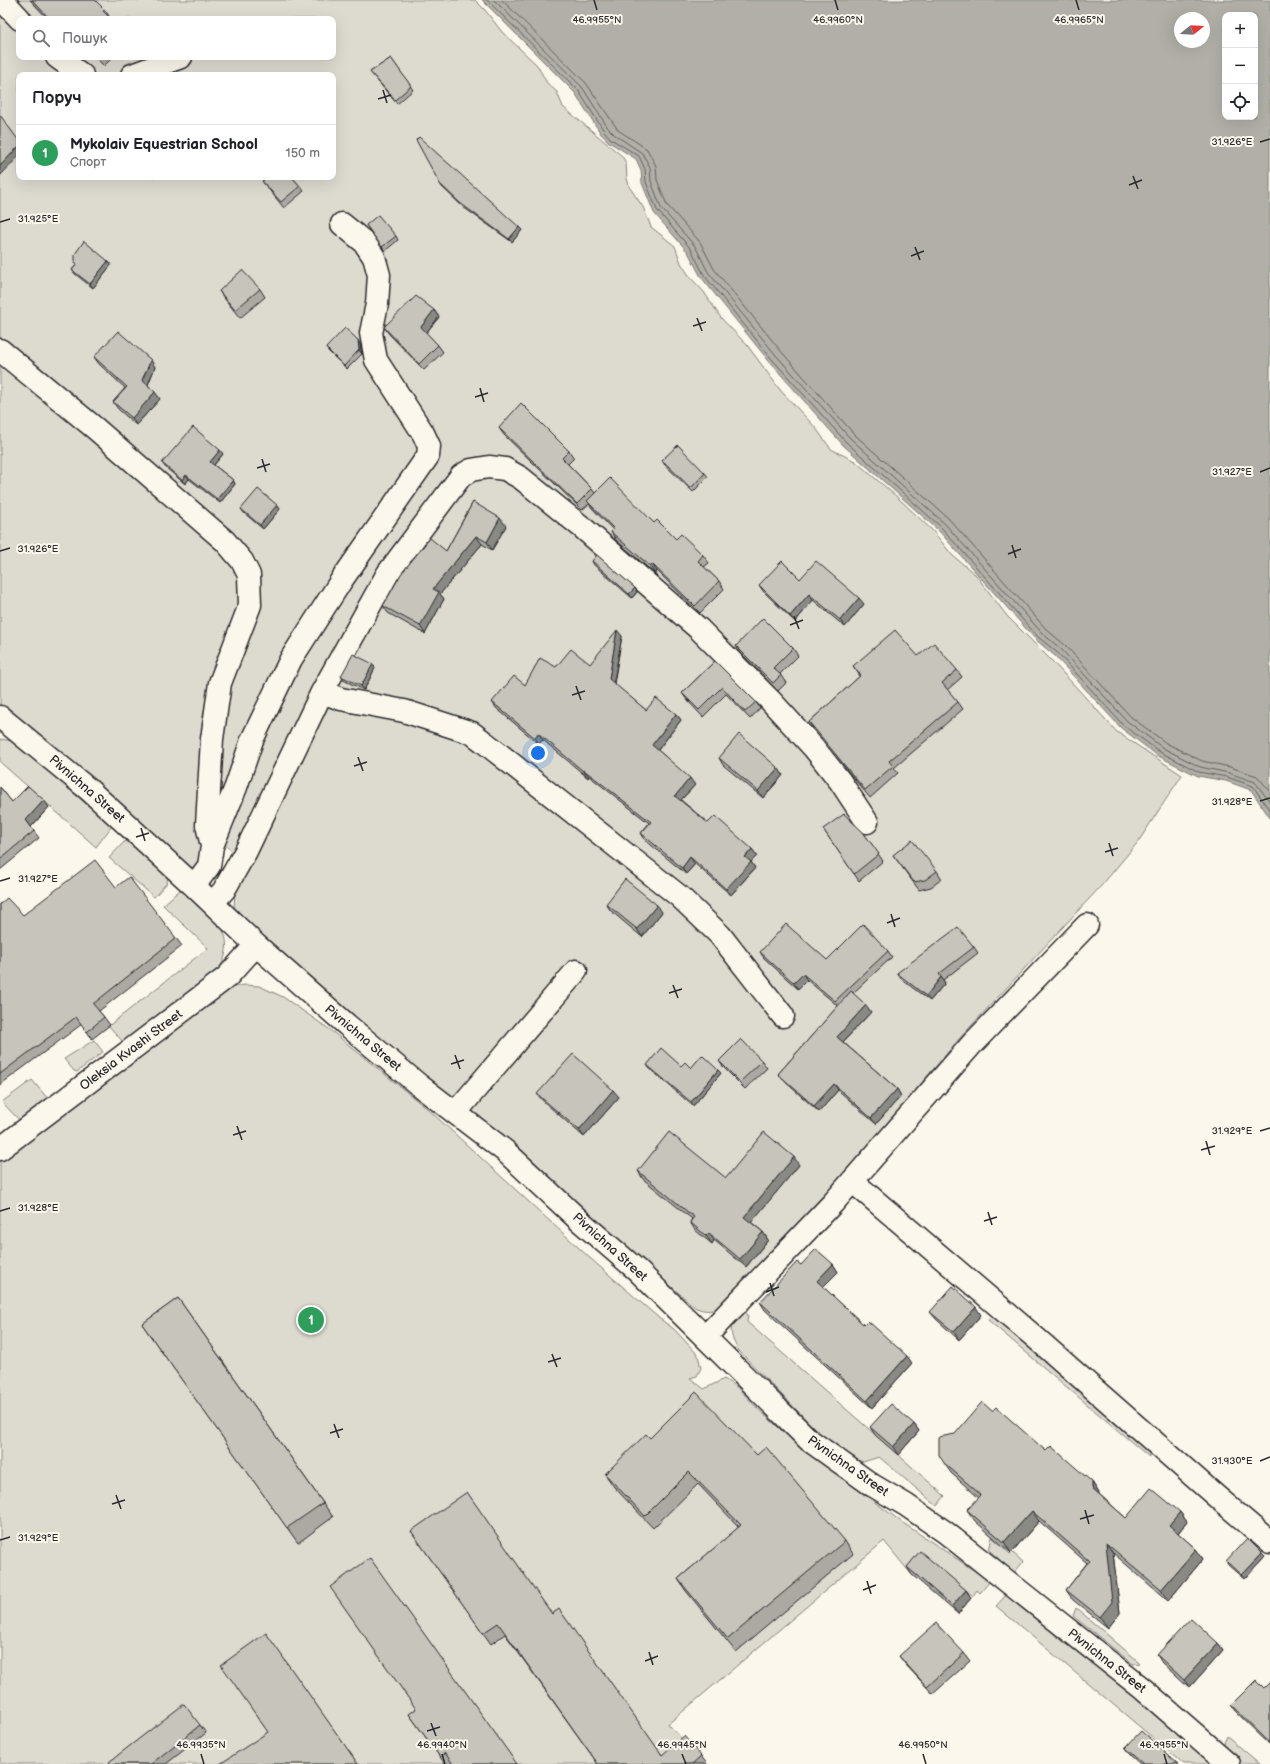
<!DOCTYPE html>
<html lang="uk">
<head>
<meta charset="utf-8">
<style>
  :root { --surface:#fff; --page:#f2f2f2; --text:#202124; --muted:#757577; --line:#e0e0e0; --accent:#1f6fb2 }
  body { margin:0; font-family:"Balsamiq Sans",sans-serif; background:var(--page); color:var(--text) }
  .controls { position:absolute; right:12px; top:12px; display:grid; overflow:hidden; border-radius:8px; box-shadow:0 4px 16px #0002 }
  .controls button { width:36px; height:36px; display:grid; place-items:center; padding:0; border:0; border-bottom:1px solid var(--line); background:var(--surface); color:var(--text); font:20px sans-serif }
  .compass { position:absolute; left:1174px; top:12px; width:36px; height:36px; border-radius:50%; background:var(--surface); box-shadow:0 4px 16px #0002; rotate:72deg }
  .you { position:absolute; left:538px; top:753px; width:14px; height:14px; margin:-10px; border:3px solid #fff; border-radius:50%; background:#1a73e8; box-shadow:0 0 0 6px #1a73e833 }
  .badge { display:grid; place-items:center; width:26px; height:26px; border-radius:50%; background:var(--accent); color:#fff; font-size:13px; font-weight:700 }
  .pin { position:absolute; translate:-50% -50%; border:2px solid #fff; box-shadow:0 1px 4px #0006 }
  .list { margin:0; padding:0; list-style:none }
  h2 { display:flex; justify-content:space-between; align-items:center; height:52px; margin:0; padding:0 16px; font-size:17px }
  h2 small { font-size:13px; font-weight:400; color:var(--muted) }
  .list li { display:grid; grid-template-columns:26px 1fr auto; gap:12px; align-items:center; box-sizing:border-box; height:56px; padding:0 16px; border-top:1px solid var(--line) }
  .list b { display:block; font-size:15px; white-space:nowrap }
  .list p { margin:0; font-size:13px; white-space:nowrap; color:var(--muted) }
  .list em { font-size:13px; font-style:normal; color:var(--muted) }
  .icon { flex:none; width:22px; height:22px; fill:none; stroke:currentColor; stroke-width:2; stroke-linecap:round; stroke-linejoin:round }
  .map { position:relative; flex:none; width:1270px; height:1764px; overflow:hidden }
  .search { position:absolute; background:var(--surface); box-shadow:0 4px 16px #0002; left:16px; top:16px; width:320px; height:44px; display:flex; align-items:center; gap:10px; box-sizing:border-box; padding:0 14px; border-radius:8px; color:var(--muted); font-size:15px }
  .panel { position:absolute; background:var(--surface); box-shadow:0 4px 16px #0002; left:16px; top:72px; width:320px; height:108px; border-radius:8px }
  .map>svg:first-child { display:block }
  .green { fill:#dddad0; stroke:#84827e; fill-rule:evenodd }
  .water { fill:#b1afa7; stroke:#7b7a75; fill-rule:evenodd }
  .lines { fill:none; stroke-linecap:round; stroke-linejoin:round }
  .shore { stroke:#61605d; stroke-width:1 }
  .minor-casing { stroke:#2b2b2b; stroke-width:25 }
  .minor { stroke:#fbf7ec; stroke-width:22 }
  .wall { fill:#aba9a2; stroke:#2b2b2b }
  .shaded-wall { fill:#8b8984; stroke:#2b2b2b }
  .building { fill:#c7c4bc; stroke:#2b2b2b }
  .ticks { fill:none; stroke:#2b2b2b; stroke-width:1.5 }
  .labels { text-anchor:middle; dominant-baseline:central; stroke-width:4; stroke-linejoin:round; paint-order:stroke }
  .street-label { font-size:13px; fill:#2b2b2b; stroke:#fbf7ec }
  .ticks-label { font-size:10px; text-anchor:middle; fill:#2b2b2b; stroke:#fbf7ec; stroke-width:4; stroke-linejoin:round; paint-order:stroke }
</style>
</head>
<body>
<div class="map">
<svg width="1270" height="1764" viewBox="0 0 1270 1764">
  <rect width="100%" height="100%" fill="#fbf7ec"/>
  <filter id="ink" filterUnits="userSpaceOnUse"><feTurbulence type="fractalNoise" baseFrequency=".025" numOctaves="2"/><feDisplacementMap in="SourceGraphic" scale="8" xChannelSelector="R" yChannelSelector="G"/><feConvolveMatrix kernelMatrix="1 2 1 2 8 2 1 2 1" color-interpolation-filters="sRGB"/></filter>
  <g filter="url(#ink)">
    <!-- green -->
    <path class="green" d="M0 0H475L485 10 502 32 537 65 547 83 557 92 563 107 622 156 626 163 627 179 630 188 643 207 651 227 675 246 681 263 690 277 704 292 721 318 747 345 781 391 815 427 831 449 855 461 896 496 933 531 952 555 976 575 1007 616 1053 662 1117 732 1182 775 1138 842 1102 885 959 1039 847 1171 826 1199 724 1306C713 1311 707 1312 696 1308L483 1122 304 977 245 923 234 906 235 893 253 855 231 851 211 829 218 737 256 585 0 344ZM19 19H333V57H19ZM19 75H333V177H19Z
      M0 355 136 469 243 574 205 843 197 874 0 704Z
      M0 739 13 741 112 826 96 847 0 762Z
      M129 841 169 876 166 884 154 897 109 858 124 842Z
      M182 888C210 913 243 932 217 973L122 1043 123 1042 109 1026 111 1024 208 948 163 905Z
      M245 985 259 986 283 997 329 1029 430 1111 591 1259 660 1319 674 1329 698 1355 701 1368 697 1376 690 1378 704 1389 724 1379 737 1387 758 1409 799 1446 903 1523 990 1581 980 1593 977 1590 973 1596 925 1557 911 1574 884 1541 668 1724 706 1764H0V1158L232 987Z
      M94 1040 103 1052 77 1072 74 1071 64 1059Z
      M32 1080 49 1100 20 1121 2 1102Z
      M743 1308 748 1315 747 1322 945 1496 937 1506 879 1457 863 1462 849 1457 820 1434 738 1350C727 1329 730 1326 743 1308Z
      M995 1317 1149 1452V1457L988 1320Z
      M992 1537 1010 1554 1012 1552 1023 1562 1014 1573 989 1550Z
      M1008 1593 1141 1697 1217 1764H1184L996 1606Z
      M1076 1608 1138 1661 1140 1663 1133 1664 1073 1616Z
      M1227 1736 1260 1764H1242L1222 1747Z"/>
    <!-- water -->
    <path class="water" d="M482 0H1270V818L1251 790 1226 781 1198 776 1158 756 1121 728 1055 656 1036 640 938 530 843 445 768 360 701 277 688 252 654 213 642 183 641 170 636 159 609 142 601 134 575 93ZM1225 15H1255V117H1225ZM1180 18H1204V42H1180Z"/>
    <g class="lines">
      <!-- shore -->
      <path class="shore" d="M487 0 578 90 604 131 611 139 639 156 645 169 646 182 657 210 691 249 704 275 771 358 846 442 941 527 1038 637 1058 653 1123 725 1160 752 1199 772 1227 777 1253 786 1270 811
        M494 0 582 87 608 128 615 135 642 153 650 167 651 181 661 208 695 246 708 272 775 354 850 438 945 524 1042 633 1062 650 1127 721 1163 748 1200 767 1229 773 1255 782 1270 802
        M502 0 586 83 618 130 647 149 656 166 657 180 667 205 700 242 714 269 780 350 854 434 949 519 1046 629 1066 646 1131 717 1166 743 1202 761 1230 767 1257 776 1270 791"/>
      <!-- minor casing -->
      <g class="minor-casing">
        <path id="minor" d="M2 0 20 19
          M57 57 82 75
          M132 75 181 57
          M0 350 96 429 225 541 242 561 249 575 250 605 220 683 212 739 207 825 212 846
          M322 692 341 699 404 711 472 733 484 742 679 896 720 935 783 1016
          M0 717 88 789 194 886 256 945 347 1025 420 1086 505 1151 580 1221 637 1270 809 1440 872 1485 906 1505 945 1532 1143 1689 1229 1764
          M194 886 209 866 212 846 236 787 252 740 291 659 341 581 428 456 429 446 423 433 376 360 371 333 377 304 379 275 374 257 364 242 342 224
          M213 903 224 890 246 851 322 692 388 573 461 476 471 470 489 467 505 469 521 478 583 528 699 629 770 700 814 748 840 781 867 822
          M456 1112 576 971
          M0 1149 227 977 256 945
          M852 1181 1037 1339 1217 1497 1270 1542
          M705 1337 833 1203 972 1044 1087 925"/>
      </g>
      <!-- minor -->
      <use href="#minor" class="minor"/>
    </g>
    <!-- wall -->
    <path class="wall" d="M30 0H95L105 10 109 16 108 17 111 19H48Z
      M95 57H113L104 66Z
      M391 58 413 90 397 104 370 72Z
      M261 177H292L304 191 284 208 266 186 262 181 264 180Z
      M440 184 519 227 522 230 512 242 463 207 442 187Z
      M366 225 396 236 398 240 385 251Z
      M108 261 111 265 93 288 75 274 72 270 76 265 75 262Z
      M260 289 265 297 240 318 224 298 219 291Z
      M434 310 439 317 426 333 438 345 443 352 424 370 389 334 384 327Z
      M360 344 362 354 347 369 329 352 326 348Z
      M94 357 155 367 148 385 160 399 136 425 118 409 113 402 125 388 99 364Z
      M499 428 569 451 574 458 568 464 592 489 595 493 654 523 676 539 703 555 709 563 704 567 719 581 724 589 700 613 657 571 655 574 616 540 611 532 613 530 592 508 589 504 582 510 504 435Z
      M223 454 214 465 233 480 235 484 220 503 189 479 185 484 165 467 162 463Z
      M662 460 705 473 708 477 693 492 664 464Z
      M473 502 506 526 492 550 482 544 440 594 444 599 425 634 388 613 383 606 446 551Z
      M277 505 280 509 263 529 244 513 241 509Z
      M592 561 635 588 637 592 632 598 594 565Z
      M800 579 864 604 845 627 813 600 795 622 763 591 759 585Z
      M622 636 614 684 646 710 676 714 681 720 658 750 695 785 681 800 708 823 752 849 757 856 751 862 755 868 731 895 695 864 686 874 645 840 641 833 649 823 589 776 588 778 543 740 539 744 496 708 492 702 525 685 556 667 590 664Z
      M736 646 793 648 798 656 780 674 786 683 778 691 741 653Z
      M918 656 957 670 962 677 947 690 958 702 963 709 894 768 898 773 870 798 814 730 809 722 860 676 853 666Z
      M715 661 756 702 760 708 750 719 726 694 703 717 687 700 682 693Z
      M373 664 375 668 364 690 343 680 341 676Z
      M719 758 778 768 783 775 763 798 723 765Z
      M0 787 12 802 49 807 31 827 39 838 0 870Z
      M823 829 863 832 883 861 859 881Z
      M893 855 937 871 942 879 931 887 919 890Z
      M116 887 176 938 182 946 99 1011 104 1017 110 1025 92 1039 82 1024 0 1085V904L23 915Z
      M606 904 662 912 642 937 611 911Z
      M974 947 978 953 943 980 945 983 930 1001 901 979 897 973Z
      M888 951 892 957 853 993 871 1012 843 1042 897 1089 901 1096 876 1124 838 1090 819 1112 783 1080 778 1074 838 1006 807 980 798 989 764 958 760 952 827 960Z
      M719 1061H762L767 1068 745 1089 724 1068Z
      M647 1065 681 1066 691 1068 718 1070 721 1073 693 1106 649 1068Z
      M537 1094 619 1097 584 1137 543 1101Z
      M799 1165 751 1222 763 1232 768 1240 746 1267 714 1240 712 1244 695 1230 690 1222 692 1219 643 1179 638 1171 726 1178Z
      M833 1264 838 1272 823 1287 864 1325 912 1363 872 1408 765 1310 760 1302 801 1265Z
      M178 1298 333 1517 298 1543 142 1324Z
      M930 1312 981 1315 959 1340 936 1319Z
      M992 1411 1046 1451 1092 1482 1099 1493V1494L1126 1518 1180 1512 1187 1522 1178 1533 1196 1549 1203 1559 1168 1601 1113 1553 1120 1613 1108 1628 1073 1600 1066 1590 1087 1563 1039 1521 1011 1553 975 1521 967 1510 979 1498 951 1473 944 1463 955 1434Z
      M914 1424 919 1431 898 1455 875 1435 870 1427Z
      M650 1438 757 1455 845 1541 853 1554 736 1652 686 1591 678 1579 739 1527 698 1484 653 1528 614 1487 605 1474Z
      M411 1531 552 1614 662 1755 701 1756 707 1764H598L505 1634 491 1644Z
      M1265 1556 1244 1579 1228 1565 1226 1561Z
      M907 1567 966 1590 971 1598 958 1614 912 1575Z
      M1218 1643 1223 1650 1189 1688 1162 1663 1157 1655Z
      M964 1653 970 1661 933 1694 905 1664 899 1656Z
      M1270 1682V1745L1236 1712 1231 1705 1264 1688Z
      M409 1714 517 1764H445Z
      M200 1725 206 1733 166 1764H111Z
      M1125 1748 1178 1764H1140L1130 1755Z"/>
    <!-- shaded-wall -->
    <path class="shaded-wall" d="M19 146V156L0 176V166Z
      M519 227 522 230 512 242 509 239Z
      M108 261 111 265 93 288 90 284Z
      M434 310 439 317 425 334 421 327Z
      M358 340 360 344 362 354 359 350Z
      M151 360 155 367 147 387 142 380Z
      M155 392 160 399 136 425 132 418Z
      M220 450 223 454 213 466 210 462Z
      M186 475 189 479 185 484 182 480Z
      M233 480 235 484 220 503 217 499Z
      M277 505 280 509 263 529 260 525Z
      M500 518 506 526 492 550 487 542Z
      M476 536 482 544 440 594 444 599 425 634 420 626 433 589Z
      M652 564 657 571 655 574 650 566Z
      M635 588 637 592 632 598 629 594Z
      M809 594 813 600 795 622 790 616Z
      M859 598 864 604 845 627 840 620Z
      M617 630 622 636 613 686 609 679Z
      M373 664 375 668 364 690 361 686Z
      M676 714 681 720 657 751 652 745Z
      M538 733 543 740 539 744 535 738Z
      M778 768 783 775 763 798 758 791Z
      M584 770 589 776 588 778 583 771Z
      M690 778 695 785 679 802 675 796Z
      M44 800 49 807 31 827 26 820Z
      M752 849 757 856 751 862 755 868 731 895 726 889 745 857Z
      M690 857 695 864 686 874 682 868Z
      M657 905 662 912 642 937 637 929Z
      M803 974 807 980 798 989 794 983Z
      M941 977 945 983 930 1001 926 996Z
      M866 1005 871 1012 842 1043 837 1037Z
      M718 1070 721 1073 693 1106 691 1102Z
      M834 1084 838 1090 819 1112 814 1106Z
      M897 1089 901 1096 876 1124 871 1118Z
      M613 1090 619 1097 584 1137 579 1130Z
      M794 1157 799 1165 750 1224 744 1217Z
      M763 1232 768 1240 746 1267 740 1259Z
      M709 1233 714 1240 712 1244 706 1236Z
      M833 1264 838 1272 822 1288 817 1281Z
      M976 1307 981 1315 959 1340 954 1332Z
      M907 1356 912 1363 872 1408 867 1401Z
      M914 1424 919 1431 898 1455 893 1447Z
      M1092 1482 1099 1493V1498L1092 1488Z
      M1032 1511 1039 1521 1011 1553 1004 1542Z
      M1180 1512 1187 1522 1176 1535 1169 1525Z
      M1106 1543 1113 1553 1120 1613 1108 1628 1100 1617Z
      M1196 1549 1203 1559 1168 1601 1161 1590Z
      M1262 1553 1265 1556 1244 1579 1241 1575Z
      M966 1590 971 1598 958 1614 952 1606Z
      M1218 1643 1223 1650 1189 1688 1184 1680Z"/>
    <!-- building -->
    <path class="building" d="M32 0H95L105 10 103 11 111 19H50Z
      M97 57H102L99 59Z
      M391 58 411 86 395 100 370 72Z
      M0 115 19 141V146L0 166Z
      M419 137 519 227 509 239 460 203 440 184 416 140Z
      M262 177H292L300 186 281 202 262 181 264 180Z
      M378 215 396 236 382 247 366 225Z
      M84 241 108 261 90 284 72 270 77 264 75 262V254Z
      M242 270 260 289 235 310 219 291Z
      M416 296 434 310 421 327 438 345 419 364 384 327Z
      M345 328 358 340 359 350 344 366 326 348Z
      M118 331 151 360 142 380 155 392 132 418 113 402 127 387 94 357Z
      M521 403 569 451 562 458 592 489 577 504 499 428Z
      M193 427 220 450 210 462 233 480 217 499 186 475 182 480 162 463Z
      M678 445 705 473 691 488 662 460Z
      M610 478 654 523 657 520 676 539 681 534 703 555 698 561 719 581 695 606 652 564 650 566 611 532 614 529 587 501Z
      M258 489 277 505 260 525 241 509Z
      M473 502 500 518 487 542 476 536 433 589 439 592 420 626 383 606 401 574 430 538 446 551Z
      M597 555 635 588 629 594 592 561Z
      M782 561 800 579 816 561 859 598 840 620 809 594 790 616 759 585Z
      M763 618 793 648 773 668 781 675 773 683 736 646Z
      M617 630 609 679 646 710 656 698 676 714 652 745 690 778 675 796 708 823 715 816 752 849 745 857 751 862 726 889 690 857 682 868 641 833 651 822 584 770 583 771 538 733 535 738 492 702 514 676 525 685 540 658 556 667 571 649 590 664Z
      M895 630 918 656 934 643 957 670 942 683 958 702 889 761 893 766 865 790 809 722 861 675 853 666Z
      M353 654 373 664 361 686 341 676Z
      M715 661 756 702 745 712 722 687 699 710 682 693Z
      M739 734 778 768 758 791 719 758Z
      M28 786 44 800 26 820 34 831 0 859V787L12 802Z
      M844 814 863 832 879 854 854 874 823 829Z
      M912 840 937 871 925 880 914 882 893 855Z
      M95 860 116 887 129 877 176 938 93 1004 104 1017 87 1032 76 1017 0 1074V904L7 898 23 915Z
      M625 879 657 905 637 929 606 904Z
      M786 924 827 960 863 924 888 951 835 1001 803 974 794 983 760 952Z
      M958 927 974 947 939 974 941 977 926 996 897 973Z
      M851 991 866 1005 837 1037 897 1089 871 1118 834 1084 814 1106 778 1074Z
      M741 1039 762 1061 740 1082 719 1061Z
      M661 1048 681 1066 685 1062 691 1068 702 1055 718 1070 691 1102 647 1065Z
      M573 1054 613 1090 579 1130 537 1094Z
      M669 1132 726 1178 764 1132 794 1157 744 1217 763 1232 740 1259 709 1233 706 1236 690 1222 694 1217 638 1171Z
      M816 1249 833 1264 817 1281 864 1325 868 1321 907 1356 867 1401 760 1302 797 1262 801 1265Z
      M953 1286 976 1307 954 1332 930 1312Z
      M178 1298 323 1503 287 1528 142 1324Z
      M696 1392 757 1455 766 1447 845 1541 728 1639 678 1579 741 1525 689 1472 645 1516 605 1474 646 1434 650 1438Z
      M982 1402 992 1411 996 1407 1046 1451 1051 1446 1092 1482V1488L1126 1518 1151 1488 1180 1512 1169 1525 1196 1549 1161 1590 1106 1543 1112 1602 1100 1617 1066 1590 1089 1561 1032 1511 1004 1542 967 1510 981 1495 944 1463 939 1455V1437L955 1434Z
      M891 1404 914 1424 893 1447 870 1427Z
      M467 1492 552 1614 559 1609 662 1755 684 1736 701 1756 692 1764H598L498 1623 483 1633 411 1531Z
      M1247 1538 1262 1553 1241 1575 1226 1561Z
      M920 1551 966 1590 952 1606 907 1567Z
      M370 1558 517 1764H453L445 1753 440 1757 409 1714 416 1709 330 1587Z
      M1191 1618 1218 1643 1184 1680 1157 1655Z
      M936 1623 964 1653 927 1687 899 1656Z
      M266 1633 358 1764H220L268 1732 221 1665Z
      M1256 1680 1264 1688 1270 1682V1743L1231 1705Z
      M184 1704 200 1725 151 1764H111L109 1762Z
      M1141 1731 1178 1764H1143L1125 1748Z"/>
  </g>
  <!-- ticks -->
  <path class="ticks" d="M594 0 597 10M835 0 838 10M1076 0 1079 10M383 90 387 103M378 99 391 95M1260 142 1270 139M1133 176 1138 189M1129 185 1142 180M0 222 10 219M915 247 920 260M911 256 924 251M697 318 702 331M693 326 706 322M480 388 484 402M475 397 488 393M262 459 266 472M257 468 270 464M1260 472 1270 468M1012 545 1016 558M0 551 10 548M1008 554 1021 549M794 616 799 629M790 625 803 620M576 686 581 700M572 695 585 691M358 757 363 771M354 766 367 762M1260 801 1270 798M141 828 145 841M136 837 149 833M1109 843 1113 856M1105 852 1118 848M0 881 10 878M891 914 895 927M887 923 900 918M673 985 678 998M669 993 682 989M455 1055 460 1069M451 1064 464 1060M237 1126 242 1140M1260 1131 1270 1128M233 1135 246 1131M1206 1141 1210 1155M1201 1150 1215 1146M0 1211 10 1208M988 1212 992 1225M984 1221 997 1217M770 1283 774 1296M766 1292 779 1287M552 1354 557 1367M548 1362 561 1358M334 1424 339 1438M330 1433 343 1429M1260 1461 1270 1457M116 1495 121 1509M112 1504 125 1500M1085 1510 1089 1524M1080 1519 1094 1515M0 1540 10 1537M867 1581 871 1594M863 1590 876 1585M649 1652 653 1665M645 1661 658 1656M431 1723 436 1736M427 1731 440 1727M201 1754 204 1764M442 1754 445 1764M682 1754 686 1764M923 1754 926 1764M1164 1754 1167 1764"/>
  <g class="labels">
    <!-- street labels -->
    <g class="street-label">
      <text transform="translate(87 789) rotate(41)">Pivnichna Street</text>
      <text transform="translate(363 1038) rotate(40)">Pivnichna Street</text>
      <text transform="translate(131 1050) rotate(-37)">Oleksia Kvashi Street</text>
      <text transform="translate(610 1247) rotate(42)">Pivnichna Street</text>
      <text transform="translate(848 1466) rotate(35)">Pivnichna Street</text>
      <text transform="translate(1107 1661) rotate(38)">Pivnichna Street</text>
    </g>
  </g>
  <g class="ticks-label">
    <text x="597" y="23">46.9955°N</text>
    <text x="838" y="23">46.9960°N</text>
    <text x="1079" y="23">46.9965°N</text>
    <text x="1232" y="145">31.926°E</text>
    <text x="38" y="222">31.925°E</text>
    <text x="1232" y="475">31.927°E</text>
    <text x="38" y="552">31.926°E</text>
    <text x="1232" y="805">31.928°E</text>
    <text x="38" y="882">31.927°E</text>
    <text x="1232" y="1134">31.929°E</text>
    <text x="38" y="1211">31.928°E</text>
    <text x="1232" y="1464">31.930°E</text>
    <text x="38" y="1541">31.929°E</text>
    <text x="201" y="1748">46.9935°N</text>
    <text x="442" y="1748">46.9940°N</text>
    <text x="682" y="1748">46.9945°N</text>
    <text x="923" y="1748">46.9950°N</text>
    <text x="1164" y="1748">46.9955°N</text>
  </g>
</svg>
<div class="controls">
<button>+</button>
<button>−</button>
<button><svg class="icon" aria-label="locate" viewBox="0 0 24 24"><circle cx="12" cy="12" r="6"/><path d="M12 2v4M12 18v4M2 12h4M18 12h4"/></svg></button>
</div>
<svg class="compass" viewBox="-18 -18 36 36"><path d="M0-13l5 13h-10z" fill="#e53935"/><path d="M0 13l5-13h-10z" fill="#757577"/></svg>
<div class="you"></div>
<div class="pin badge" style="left:311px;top:1320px;background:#2e9e5b">1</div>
<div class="search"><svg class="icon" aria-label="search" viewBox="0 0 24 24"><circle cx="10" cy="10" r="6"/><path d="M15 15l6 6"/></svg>Пошук</div>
<section class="panel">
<h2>Поруч<small></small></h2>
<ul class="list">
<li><span class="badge" style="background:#2e9e5b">1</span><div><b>Mykolaiv Equestrian School</b><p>Спорт</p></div><em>150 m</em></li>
</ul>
</section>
</div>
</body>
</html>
